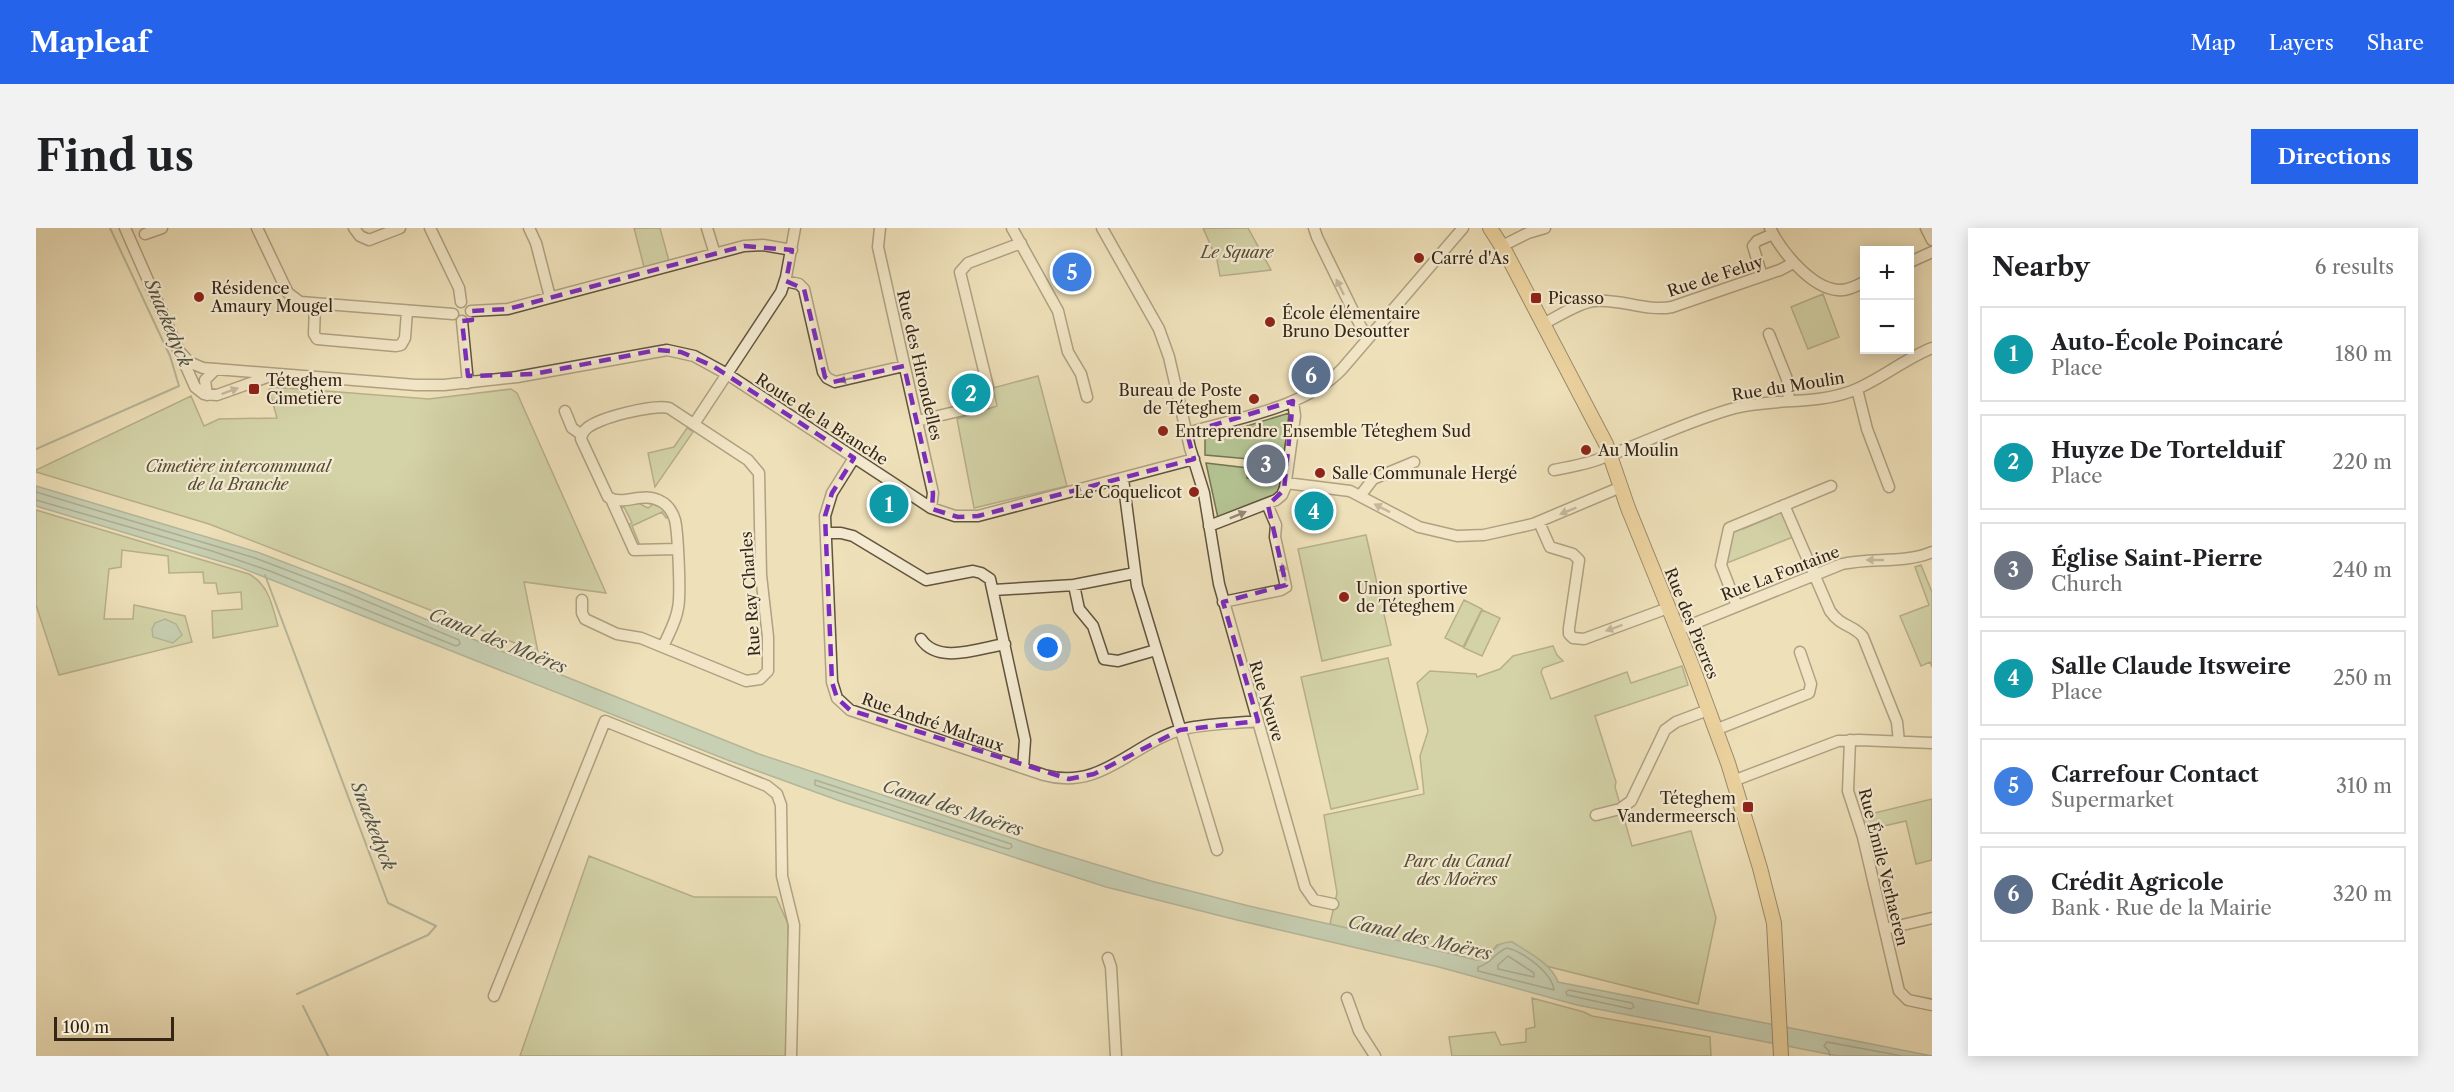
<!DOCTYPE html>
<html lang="en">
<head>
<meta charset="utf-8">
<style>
  :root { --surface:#fff; --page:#f2f2f2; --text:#202124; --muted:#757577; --line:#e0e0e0; --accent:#2563eb }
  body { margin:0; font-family:"Libre Caslon Text",serif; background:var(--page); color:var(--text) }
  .controls { position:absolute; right:18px; top:18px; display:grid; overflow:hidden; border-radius:0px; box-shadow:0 3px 15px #0003 }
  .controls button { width:54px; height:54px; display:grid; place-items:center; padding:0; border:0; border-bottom:2px solid var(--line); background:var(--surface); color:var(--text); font:30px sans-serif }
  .scale { position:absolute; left:18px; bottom:15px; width:120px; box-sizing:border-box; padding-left:6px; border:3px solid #342515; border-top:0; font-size:16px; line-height:21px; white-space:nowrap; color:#342515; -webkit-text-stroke:4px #f4ebd2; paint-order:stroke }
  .you { position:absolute; left:1012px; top:420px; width:21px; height:21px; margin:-15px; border:4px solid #fff; border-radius:50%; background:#1a73e8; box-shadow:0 0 0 9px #1a73e833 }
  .badge { display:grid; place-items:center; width:39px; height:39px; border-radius:50%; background:var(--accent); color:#fff; font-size:20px; font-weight:700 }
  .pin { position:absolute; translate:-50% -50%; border:3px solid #fff; box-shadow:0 2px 6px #0006 }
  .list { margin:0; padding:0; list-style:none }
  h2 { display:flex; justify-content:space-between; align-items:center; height:78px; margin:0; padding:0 24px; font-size:26px }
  h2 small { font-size:20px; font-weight:400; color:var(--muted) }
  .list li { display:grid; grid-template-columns:39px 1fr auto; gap:18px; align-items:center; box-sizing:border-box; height:96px; margin:0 12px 12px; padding:0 12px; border:2px solid var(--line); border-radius:0px }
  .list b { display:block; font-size:22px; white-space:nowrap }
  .list p { margin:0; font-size:20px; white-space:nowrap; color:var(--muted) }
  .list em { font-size:20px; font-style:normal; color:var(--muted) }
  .map { position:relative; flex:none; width:1896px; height:828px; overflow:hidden; border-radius:0px }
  header { display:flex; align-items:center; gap:36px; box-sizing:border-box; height:84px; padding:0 30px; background:var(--accent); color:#fff }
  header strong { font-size:28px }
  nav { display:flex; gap:33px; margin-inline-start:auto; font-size:21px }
  .intro { display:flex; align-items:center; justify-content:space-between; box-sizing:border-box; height:144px; padding:0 36px }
  h1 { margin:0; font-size:42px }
  .button { padding:15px 27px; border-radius:0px; background:var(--accent); color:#fff; font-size:21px; font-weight:700 }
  main { display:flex; gap:36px; padding:0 36px }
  aside { flex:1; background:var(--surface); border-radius:0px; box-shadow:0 3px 15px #0003 }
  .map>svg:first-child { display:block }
  .green { fill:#b4c392; stroke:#747454; stroke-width:1.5 }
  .water { fill:#99bdad; stroke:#718070; stroke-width:1.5 }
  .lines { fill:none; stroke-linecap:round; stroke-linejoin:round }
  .shore { stroke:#667161; stroke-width:1.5 }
  .stream { stroke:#718070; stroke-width:2 }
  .minor-casing { stroke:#62543e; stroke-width:13 }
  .major-casing { stroke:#342515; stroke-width:16 }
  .minor { stroke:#f4ebd2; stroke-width:10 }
  .major { stroke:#e7c07c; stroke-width:14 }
  .oneway { fill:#948874 }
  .marked { fill:none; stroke:#7b2cbf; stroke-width:4.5; stroke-dasharray:12 8; stroke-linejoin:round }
  .poi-dot { fill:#8f2418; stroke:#f4ebd2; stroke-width:2 }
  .labels { text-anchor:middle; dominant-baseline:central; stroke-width:4.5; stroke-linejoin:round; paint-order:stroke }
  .park-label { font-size:16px; font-style:italic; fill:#544c34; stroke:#f4ebd2 }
  .poi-label { font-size:16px; fill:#342515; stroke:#f4ebd2; text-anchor:start }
  .street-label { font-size:16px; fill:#342515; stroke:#f4ebd2 }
  .water-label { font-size:18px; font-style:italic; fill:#525343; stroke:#f4ebd2 }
</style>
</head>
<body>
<header>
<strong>Mapleaf</strong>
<nav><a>Map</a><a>Layers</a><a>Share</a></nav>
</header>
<div class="intro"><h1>Find us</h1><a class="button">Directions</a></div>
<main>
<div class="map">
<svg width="1896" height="828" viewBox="0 0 1896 828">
  <rect width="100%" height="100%" fill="#eee0b9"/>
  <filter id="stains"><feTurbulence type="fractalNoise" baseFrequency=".00333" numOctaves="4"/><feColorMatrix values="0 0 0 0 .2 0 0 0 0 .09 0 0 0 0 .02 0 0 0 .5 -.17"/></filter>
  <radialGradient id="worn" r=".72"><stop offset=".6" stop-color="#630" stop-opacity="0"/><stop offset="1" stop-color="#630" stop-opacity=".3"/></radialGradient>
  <!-- green -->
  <path class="green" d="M598 0H624L633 33 608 39Z
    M1167 0H1212L1235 42 1184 48 1181 32Z
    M1787 66 1803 109 1772 121 1755 79Z
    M1002 148 1031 258 938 280 921 191 961 178 957 160Z
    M238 159 393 171 475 161 481 165 570 365 488 354 502 424 173 296 0 244V242L155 168 168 198 183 191 241 190 233 161Z
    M1253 185 1248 230 1242 229V225L1215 222 1213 231 1169 227V211Z
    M651 200 657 204 619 259 612 225 638 219Z
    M1170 235 1212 240 1211 250 1238 254 1239 250 1246 251 1240 268 1182 290Z
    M603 271 604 276 612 280 620 274 626 278 634 289 630 290 626 284 596 298 605 320H601L590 298 596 295 588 279 582 281 583 276Z
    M0 282 213 346C233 357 236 377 242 398L177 410 176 383 206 381 205 364 182 366 180 355H168L167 344 133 345 132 328 86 322 85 339 73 341 68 391H97L98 377 149 388 156 414 23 447 0 377Z
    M1743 283 1748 285 1757 309 1691 335 1690 327 1694 305 1702 299 1707 301 1736 289 1737 285Z
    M1330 307 1355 417 1286 433 1262 321Z
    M1885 337 1896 364V439L1894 434 1885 438 1864 388 1893 377 1879 339Z
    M1428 372 1446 381 1427 419 1409 410Z
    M1446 382 1464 390 1446 428 1428 420Z
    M1517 418 1521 427 1527 433 1507 440 1505 444 1515 471 1591 444 1595 455 1646 438 1652 457 1559 488 1580 554 1579 559 1596 618 1655 603 1680 690 1662 776 1510 738 1476 714 1461 717 1451 729 1440 732 1294 696 1301 665 1288 587 1388 566 1384 528 1392 503 1381 455 1394 443 1440 446 1441 449 1464 441 1477 428Z
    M1352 430 1382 561 1295 581 1265 449Z
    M1896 571V632L1880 636 1870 593 1830 602 1826 588Z
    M553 628 658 669H740L752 696 750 828H484Z
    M1496 770 1548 784 1556 788 1674 809 1675 828H1416L1413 809 1459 804 1465 817 1490 814V801L1499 799Z"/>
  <!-- water -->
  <path class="water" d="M0 258 221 324 313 359 458 420 723 526 1006 620 1115 653 1213 678 1324 703 1440 732C1457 732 1456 713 1476 714 1492 724 1516 736 1522 754L1896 828H1802L1541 777 1403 739 1201 692 1070 659 804 573 694 533 203 339 0 278Z
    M129 391 140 396 146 407 137 415 117 409 116 401 119 395Z"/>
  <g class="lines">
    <!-- shore -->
    <path class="shore" d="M0 264 219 330 311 365 423 412 424 416 420 418 234 343 176 323 0 272
      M779 552 966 613 975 616 976 619 973 621 965 619 779 557Z
      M1471 720C1488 724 1516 745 1518 762L1442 743V739C1455 736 1459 724 1471 720Z
      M1472 728 1498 745V749L1462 741V737Z
      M1533 762 1596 775 1598 779 1595 781 1531 767 1530 764Z
      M1794 828 1793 823 1788 818 1791 814 1866 828"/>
    <!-- stream -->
    <path class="stream" d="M0 221 143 158 134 128 74 0
      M229 347 352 675 400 698 392 707 261 766
      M267 778 292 828"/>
    <!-- minor casing -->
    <g class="minor-casing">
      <path id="minor" d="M89 0 159 159 168 166 181 167 237 147
        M221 0 252 65 264 74 417 86
        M318 0 324 8 333 12 364 0
        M394 0 423 60 425 74
        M493 0 500 15 514 69
        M671 0 679 26
        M844 0 842 19 897 265 895 280
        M976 0 1022 83 1032 124 1045 146 1051 169
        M1066 0 1123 101 1133 129 1154 220 1168 265 1183 356 1269 659 1278 672 1297 676
        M1278 0 1281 9 1325 99 1333 109
        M1734 0C1745 23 1775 60 1802 62 1811 63 1820 58 1828 54
        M1890 0 1896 12
        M109 6 126 0
        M1466 18 1492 5 1509 0
        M1874 34 1896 24
        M1726 48 1717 18 1721 13 1737 6
        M749 53 763 56 768 61 787 144 791 150 799 154 868 138
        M279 77 278 106 281 111 360 118 365 117 369 110 371 83
        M435 83 472 81 708 18 727 17 756 22
        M426 93 432 155
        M1507 96C1522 89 1541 75 1558 73 1584 70 1610 84 1636 79L1744 42 1757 35
        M1733 106 1751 151 1753 172
        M142 122 153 134 167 140 380 157H408L481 149 631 122 658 128 691 146 895 280 919 288H942L1158 231
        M1821 161 1831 201 1853 259
        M171 167 169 152 180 141
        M529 183 536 200 546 207
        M881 193 940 179 949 173 952 159 924 44 932 35 985 15
        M658 196 745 64 750 49 759 0
        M1151 205C1201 190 1269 180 1306 141L1427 0
        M818 230 796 265 789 288 796 454 801 470 814 482 1008 547C1064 563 1095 517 1144 502 1168 495 1197 496 1222 493
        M1518 242C1534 239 1551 236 1566 230 1611 214 1654 192 1699 180 1737 170 1779 177 1816 163 1844 152 1868 131 1896 120
        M1087 251 1101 358 1181 622
        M1250 255 1314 263 1383 299 1421 308 1448 307 1497 296 1585 259
        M1324 268 1337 251 1378 234
        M575 271 598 322 641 321
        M1748 277 1794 383C1805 399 1818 397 1827 409L1861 494 1863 514
        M1503 294 1514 319 1537 326 1543 332 1533 400V406L1537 410 1548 411 1632 380
        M1173 298 1240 272 1246 267 1249 260 1259 188 1257 173
        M790 305H805L817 308 890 352 937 343 945 345 954 351 989 512 987 540
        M1038 357 1043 381 1057 398 1068 431 1082 433 1120 422
        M958 362 1038 357 1099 345
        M546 372V385L549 391 581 406 605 410 710 453 724 451 732 443V409L725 347 723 245 712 232 633 180C618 176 559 190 549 202 546 205 546 207 545 211L572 269C589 279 606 262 626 274 632 277 637 285 639 292 642 305 645 368 642 380 640 394 632 407 627 419
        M1187 374 1245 362 1250 359 1239 309 1240 297 1231 276
        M1701 378 1685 337 1693 300 1795 258
        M1642 402 1806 336C1836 329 1867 336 1896 324
        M885 411C902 437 944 420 969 416
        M1679 502 1773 465 1775 456 1764 424
        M1814 512 1812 563 1827 609 1863 763 1872 772 1896 777
        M1697 553 1802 513 1823 512 1896 515
        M1560 587 1584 581 1595 573 1629 502 1640 494 1672 482
        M1849 701 1896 690
        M1072 730 1075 739 1080 828
        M458 768 569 493 731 558 741 566 745 577 746 648 758 697 755 828
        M1311 770 1323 803 1339 828"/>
    </g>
    <!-- major casing -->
    <g class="major-casing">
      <path id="major" d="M1454 0 1470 25 1570 216 1592 280 1655 435 1692 535 1724 640 1738 695 1745 828"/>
    </g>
    <!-- minor -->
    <use href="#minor" class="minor"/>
    <!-- major -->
    <use href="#major" class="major"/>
  </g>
  <!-- one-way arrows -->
  <defs><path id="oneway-solid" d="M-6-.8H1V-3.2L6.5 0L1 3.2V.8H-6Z" transform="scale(1.5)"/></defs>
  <g class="oneway">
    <use href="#oneway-solid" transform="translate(1304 59) rotate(-116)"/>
    <use href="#oneway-solid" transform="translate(811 151) rotate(167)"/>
    <use href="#oneway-solid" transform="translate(194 163) rotate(-20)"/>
    <use href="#oneway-solid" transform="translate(1346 280) rotate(-153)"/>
    <use href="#oneway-solid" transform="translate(1532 283) rotate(158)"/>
    <use href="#oneway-solid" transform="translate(1202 287) rotate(-22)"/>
    <use href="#oneway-solid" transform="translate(1839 332) rotate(180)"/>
    <use href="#oneway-solid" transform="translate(1248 344) rotate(-103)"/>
    <use href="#oneway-solid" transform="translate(1578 400) rotate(160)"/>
  </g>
  <!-- marked area -->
  <path d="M0 0H1896V828H0ZM708 18 756 22 750 53 768 61 789 149 797 154 868 138 897 265 896 281 922 289 942 288 1158 231 1151 205 1257 173 1248 262 1232 277 1250 357 1187 374 1222 493 1144 502 1058 546 1033 551 814 482 801 470 796 454 789 288 796 265 818 230 677 138 645 124 621 122 498 146 432 148 426 93 436 92 435 83 472 81Z" fill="#eee0b9" fill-opacity=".55" fill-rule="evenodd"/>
  <path class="marked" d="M708 18 756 22 750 53 768 61 789 149 797 154 868 138 897 265 896 281 922 289 942 288 1158 231 1151 205 1257 173 1248 262 1232 277 1250 357 1187 374 1222 493 1144 502 1058 546 1033 551 814 482 801 470 796 454 789 288 796 265 818 230 677 138 645 124 621 122 498 146 432 148 426 93 436 92 435 83 472 81Z"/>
  <!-- markers -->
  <g class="poi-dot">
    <circle cx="1383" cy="30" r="6"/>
    <circle cx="163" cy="69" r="6"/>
    <rect x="1494" y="64" width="12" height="12" rx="3"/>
    <circle cx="1234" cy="94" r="6"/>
    <rect x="212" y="155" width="12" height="12" rx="3"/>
    <circle cx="1218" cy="171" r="6"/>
    <circle cx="1127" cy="203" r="6"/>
    <circle cx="1550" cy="222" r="6"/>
    <circle cx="1284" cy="245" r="6"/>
    <circle cx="1158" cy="264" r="6"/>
    <circle cx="1308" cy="369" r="6"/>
    <rect x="1706" y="573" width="12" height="12" rx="3"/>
  </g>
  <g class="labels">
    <!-- park labels -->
    <g class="park-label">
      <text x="1201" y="24">Le Square</text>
      <text x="202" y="238">Cimetière intercommunal<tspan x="202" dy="18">de la Branche</tspan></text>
      <text x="1421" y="633">Parc du Canal<tspan x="1421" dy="18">des Moëres</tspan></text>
    </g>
    <!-- poi labels -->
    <g class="poi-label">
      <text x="1395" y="30">Carré d'As</text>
      <text x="175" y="60">Résidence<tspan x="175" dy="18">Amaury Mougel</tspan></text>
      <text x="1512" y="70">Picasso</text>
      <text x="1246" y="85">École élémentaire<tspan x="1246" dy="18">Bruno Desoutter</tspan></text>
      <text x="230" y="152">Téteghem<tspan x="230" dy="18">Cimetière</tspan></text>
      <text x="1206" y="162" text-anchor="end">Bureau de Poste<tspan x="1206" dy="18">de Téteghem</tspan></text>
      <text x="1139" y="203">Entreprendre Ensemble Téteghem Sud</text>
      <text x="1562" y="222">Au Moulin</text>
      <text x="1296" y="245">Salle Communale Hergé</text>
      <text x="1146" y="264" text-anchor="end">Le Coquelicot</text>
      <text x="1320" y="360">Union sportive<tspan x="1320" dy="18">de Téteghem</tspan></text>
      <text x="1700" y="570" text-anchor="end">Téteghem<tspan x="1700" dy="18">Vandermeersch</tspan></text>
    </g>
    <!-- street labels -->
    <g class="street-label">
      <text transform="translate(1679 48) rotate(-18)">Rue de Feluy</text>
      <text transform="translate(884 137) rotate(77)">Rue des Hirondelles</text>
      <text transform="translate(1752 158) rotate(-9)">Rue du Moulin</text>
      <text transform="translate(786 191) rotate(33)">Route de la Branche</text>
      <text transform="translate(1744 345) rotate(-21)">Rue La Fontaine</text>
      <text transform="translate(714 366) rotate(-94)">Rue Ray Charles</text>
      <text transform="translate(1656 395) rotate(68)">Rue des Pierres</text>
      <text transform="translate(1231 473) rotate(73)">Rue Neuve</text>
      <text transform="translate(897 494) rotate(19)">Rue André Malraux</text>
      <text transform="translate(1848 639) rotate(76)">Rue Émile Verhaeren</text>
    </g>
    <!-- water labels -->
    <g class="water-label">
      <text transform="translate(132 95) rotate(67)">Snaekedyck</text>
      <text transform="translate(462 413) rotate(22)">Canal des Moëres</text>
      <text transform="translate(917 580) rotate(18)">Canal des Moëres</text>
      <text transform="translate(337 598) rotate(69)">Snaekedyck</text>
      <text transform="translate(1384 710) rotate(13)">Canal des Moëres</text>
    </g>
  </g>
  <rect width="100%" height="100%" filter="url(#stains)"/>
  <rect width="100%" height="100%" fill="url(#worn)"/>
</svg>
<div class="controls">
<button>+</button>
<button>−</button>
</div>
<div class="scale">100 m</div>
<div class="you"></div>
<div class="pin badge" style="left:853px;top:276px;background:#0f9aa8">1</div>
<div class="pin badge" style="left:935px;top:165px;background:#0f9aa8">2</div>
<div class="pin badge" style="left:1230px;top:236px;background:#6b7280">3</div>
<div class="pin badge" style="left:1278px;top:283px;background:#0f9aa8">4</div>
<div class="pin badge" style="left:1036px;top:44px;background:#3f7fe0">5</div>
<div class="pin badge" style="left:1275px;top:147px;background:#5c6f8a">6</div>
</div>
<aside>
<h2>Nearby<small>6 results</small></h2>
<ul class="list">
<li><span class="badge" style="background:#0f9aa8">1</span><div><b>Auto-École Poincaré</b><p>Place</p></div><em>180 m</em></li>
<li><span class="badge" style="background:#0f9aa8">2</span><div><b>Huyze De Tortelduif</b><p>Place</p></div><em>220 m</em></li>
<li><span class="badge" style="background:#6b7280">3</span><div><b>Église Saint-Pierre</b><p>Church</p></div><em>240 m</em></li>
<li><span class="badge" style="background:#0f9aa8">4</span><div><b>Salle Claude Itsweire</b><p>Place</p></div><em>250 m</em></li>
<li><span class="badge" style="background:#3f7fe0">5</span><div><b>Carrefour Contact</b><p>Supermarket</p></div><em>310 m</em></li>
<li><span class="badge" style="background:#5c6f8a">6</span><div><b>Crédit Agricole</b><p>Bank · Rue de la Mairie</p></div><em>320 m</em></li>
</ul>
</aside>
</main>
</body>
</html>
